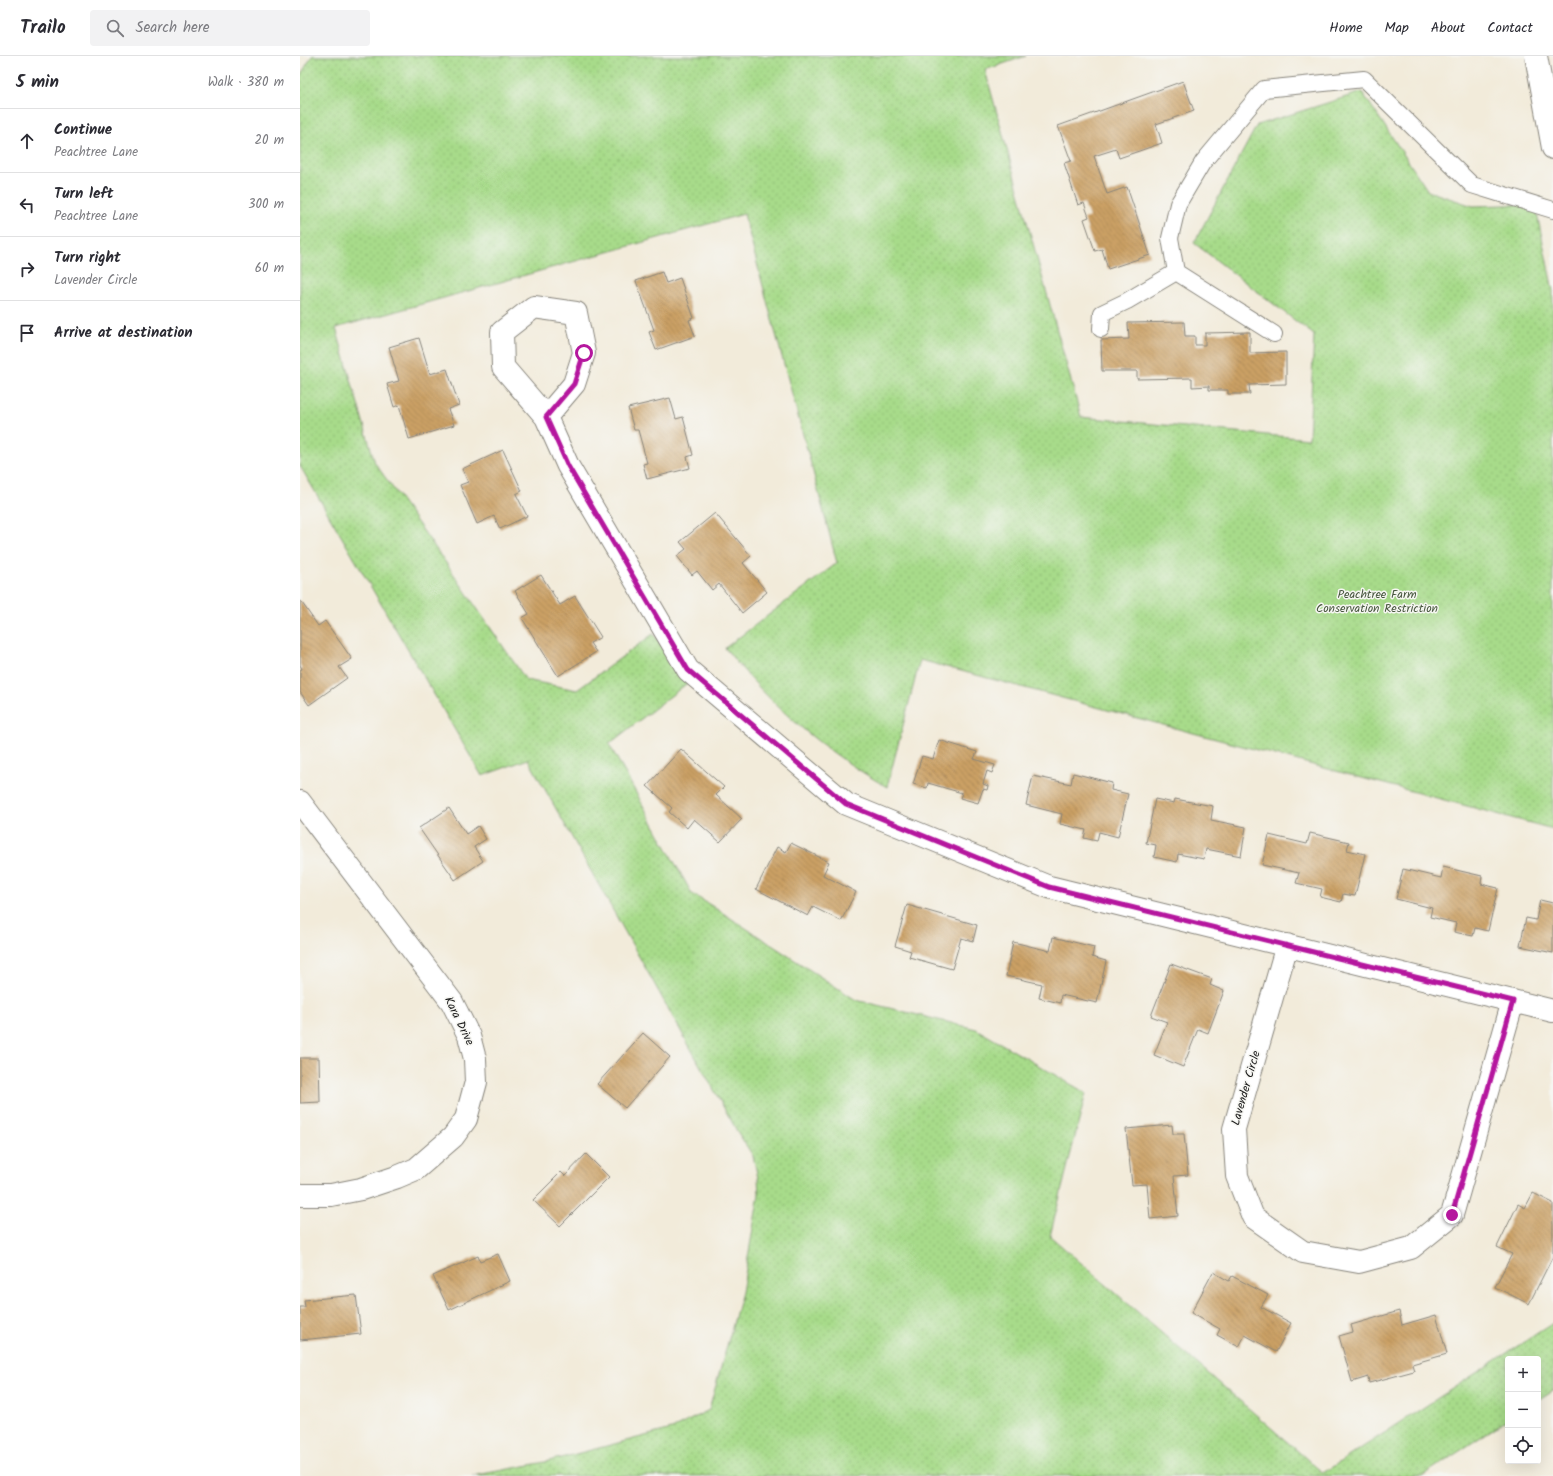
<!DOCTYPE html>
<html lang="en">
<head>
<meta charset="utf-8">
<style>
  :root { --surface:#fff; --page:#f2f2f3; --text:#2b2b33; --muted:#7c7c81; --line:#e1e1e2 }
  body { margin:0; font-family:Kalam,sans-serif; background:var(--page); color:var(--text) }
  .controls { position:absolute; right:12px; bottom:12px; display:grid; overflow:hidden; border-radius:4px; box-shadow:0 4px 16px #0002 }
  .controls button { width:36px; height:36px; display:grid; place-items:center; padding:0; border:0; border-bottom:1px solid var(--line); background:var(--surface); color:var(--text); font:20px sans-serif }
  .stop { position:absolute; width:12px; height:12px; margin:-9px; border:3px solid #b5179e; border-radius:50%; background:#fff }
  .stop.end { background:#b5179e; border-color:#fff; box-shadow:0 1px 4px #0008 }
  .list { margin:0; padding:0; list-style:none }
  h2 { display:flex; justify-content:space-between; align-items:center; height:52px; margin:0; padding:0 16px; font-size:17px }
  h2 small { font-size:13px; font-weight:400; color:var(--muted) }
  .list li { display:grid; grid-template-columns:26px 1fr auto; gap:12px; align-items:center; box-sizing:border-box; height:64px; padding:0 16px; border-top:1px solid var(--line) }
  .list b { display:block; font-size:15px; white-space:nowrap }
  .list p { margin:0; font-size:13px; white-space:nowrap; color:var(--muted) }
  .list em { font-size:13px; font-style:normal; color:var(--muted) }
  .icon { flex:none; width:22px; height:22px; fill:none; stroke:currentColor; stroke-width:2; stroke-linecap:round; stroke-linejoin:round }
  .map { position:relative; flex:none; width:1253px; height:1420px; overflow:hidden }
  header { display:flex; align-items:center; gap:24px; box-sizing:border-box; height:56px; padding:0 20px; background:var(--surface); border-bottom:1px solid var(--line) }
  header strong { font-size:19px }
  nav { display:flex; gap:22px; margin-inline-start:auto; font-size:14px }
  .search { width:280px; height:36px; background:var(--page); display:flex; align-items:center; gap:10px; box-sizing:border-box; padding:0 14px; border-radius:4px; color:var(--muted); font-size:15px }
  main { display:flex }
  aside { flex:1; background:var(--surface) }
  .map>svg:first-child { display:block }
  .park { fill:url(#park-dots); stroke:#627c53 }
  .building { fill:url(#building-back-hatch) }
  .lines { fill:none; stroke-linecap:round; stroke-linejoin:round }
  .service-casing { stroke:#87847b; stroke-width:18 }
  .minor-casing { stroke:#87847b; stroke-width:24 }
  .service { stroke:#fff; stroke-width:16 }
  .minor { stroke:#fff; stroke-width:22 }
  .route { stroke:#b5179e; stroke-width:5 }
  .labels { text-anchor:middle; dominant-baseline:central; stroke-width:3; stroke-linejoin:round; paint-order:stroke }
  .park-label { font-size:12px; fill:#46553d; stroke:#f6f6f2 }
  .street-label { font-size:12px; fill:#1c1c1c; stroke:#f6f6f2 }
</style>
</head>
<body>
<header>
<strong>Trailo</strong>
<div class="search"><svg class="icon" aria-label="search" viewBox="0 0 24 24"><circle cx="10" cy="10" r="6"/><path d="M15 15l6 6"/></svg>Search here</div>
<nav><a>Home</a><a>Map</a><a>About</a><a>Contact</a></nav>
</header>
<main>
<aside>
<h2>5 min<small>Walk · 380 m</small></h2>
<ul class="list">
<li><svg class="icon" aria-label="ahead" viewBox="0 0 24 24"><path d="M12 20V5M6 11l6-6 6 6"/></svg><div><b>Continue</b><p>Peachtree Lane</p></div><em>20 m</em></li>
<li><svg class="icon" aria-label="left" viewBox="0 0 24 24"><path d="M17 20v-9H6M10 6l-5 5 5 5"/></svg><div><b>Turn left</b><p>Peachtree Lane</p></div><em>300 m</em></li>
<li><svg class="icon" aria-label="right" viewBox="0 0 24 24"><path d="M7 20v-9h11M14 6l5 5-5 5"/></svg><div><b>Turn right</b><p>Lavender Circle</p></div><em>60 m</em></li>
<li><svg class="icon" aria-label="arrive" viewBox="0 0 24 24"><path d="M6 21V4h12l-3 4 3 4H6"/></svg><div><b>Arrive at destination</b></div></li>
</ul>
</aside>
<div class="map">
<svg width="1253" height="1420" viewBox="0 0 1253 1420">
  <defs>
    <pattern id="park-dots" width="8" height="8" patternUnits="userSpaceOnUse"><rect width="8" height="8" fill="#a7db8a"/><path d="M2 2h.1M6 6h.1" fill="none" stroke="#8fbb76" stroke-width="1.8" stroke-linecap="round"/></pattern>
    <pattern id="building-back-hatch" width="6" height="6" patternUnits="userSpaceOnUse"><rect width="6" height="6" fill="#cba065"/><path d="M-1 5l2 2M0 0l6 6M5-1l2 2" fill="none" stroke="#a48252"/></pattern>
  </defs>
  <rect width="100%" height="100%" fill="#f6f6f2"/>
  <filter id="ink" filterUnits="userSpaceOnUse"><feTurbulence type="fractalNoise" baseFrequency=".025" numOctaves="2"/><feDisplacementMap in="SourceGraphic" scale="8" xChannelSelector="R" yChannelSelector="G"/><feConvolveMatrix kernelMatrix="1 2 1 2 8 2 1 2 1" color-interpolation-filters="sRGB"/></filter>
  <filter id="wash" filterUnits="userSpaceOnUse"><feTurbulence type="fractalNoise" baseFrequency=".012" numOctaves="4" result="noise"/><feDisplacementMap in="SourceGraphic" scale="16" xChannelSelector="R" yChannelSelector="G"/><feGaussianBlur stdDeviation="0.9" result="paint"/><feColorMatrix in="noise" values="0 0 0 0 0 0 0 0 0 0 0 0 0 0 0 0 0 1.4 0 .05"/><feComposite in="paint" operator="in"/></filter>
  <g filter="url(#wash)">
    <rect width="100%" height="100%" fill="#f2ebda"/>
    <!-- park -->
    <path class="park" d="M12 0H726L685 14 781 361 1009 383 1014 279 894 187 957 69 1062 36 1128 135 1173 150 1235 148 1253 235V773L620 604 587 731C521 693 473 652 425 592L537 507C507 390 474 274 444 158L36 272 75 407 146 507 226 624 277 634 353 578 390 625 309 688 392 838 412 850 556 944 676 973 786 1037 750 1180 1023 1417 1253 1267V1334L1238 1344V1303H1208V1363L1122 1420H172L245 1406 372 1373 409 1354 442 1236 459 1138 458 1122 453 1100 437 1075 228 703 182 720 0 410V20Z"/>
    <g id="blocks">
      <!-- building -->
      <path class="building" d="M883 25 894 55 856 68 862 87 819 102 816 93 794 100 807 138 827 131 850 199 808 213 802 193 795 195 784 163 789 161 784 147 778 149 764 107 771 105 758 70Z
        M362 216 366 227 380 222 394 262 389 264 395 280 356 294 349 276 354 274 336 225Z
        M884 266 885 280H895V289H905V277L950 276V297L986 296V328L949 329 950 338H928V334H909V330L892 331V322L837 323V315H802L801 284 829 283 828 267Z
        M119 282 130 318 147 313 159 349 148 353 154 369 109 383 99 349 94 351 87 328 99 325 89 291Z
        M370 342 376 363 383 361 393 399 387 401 390 412 347 423 343 408 347 407 338 374H334L328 352Z
        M203 394 222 435 216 438 227 460 200 473 194 460 177 468 160 429 168 426 162 413Z
        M415 457 451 500 443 507 467 536 442 557 419 528 412 534 397 515 392 519 377 500 386 493 380 486Z
        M241 519 260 549 275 540 301 581 290 587 296 596 258 620 222 562 229 558 215 535Z
        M0 544 18 570 25 565 52 603 39 611 47 622 9 649 0 636V614L2 613 0 609Z
        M639 684 677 696 674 703 695 709 692 717 687 715 683 728 688 730 687 734 683 733 678 747 660 742 662 737 628 727 627 732 613 728 622 700 633 703Z
        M381 693 424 731 416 739 442 763 420 786 394 763 387 772 369 756 372 752 347 730Z
        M773 717 812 727 811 734 828 738 818 781 799 776 797 785 784 782 786 774 760 768 762 758 726 749 733 720 771 728Z
        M855 743 874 747 875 743 913 750 911 764 946 771 941 800 906 793 904 803 878 798 877 806 854 801 856 789 846 787Z
        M149 752 166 778 178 770 186 783 174 791 183 805 155 824 119 772Z
        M1010 777 1049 786 1047 794 1065 798 1055 840 1043 838 1041 846 1020 841 1022 833 996 827 999 817 962 809 969 779 1007 788Z
        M491 787 529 806 523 819 556 836 541 865 513 851 508 860 456 833 477 791 486 796Z
        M1143 811 1182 820 1181 828 1198 832 1188 875 1175 872 1173 880 1154 876 1156 867 1130 861 1132 852 1096 843 1103 813 1141 822Z
        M1240 844 1253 847V897L1220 890 1226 862 1236 864Z
        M607 849 677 869 673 885 661 882 652 913 609 901 611 895 595 890Z
        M753 881 794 891 792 901 806 905 797 947 761 939 760 947 739 942 742 928 706 920 713 886 750 895Z
        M871 908 912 923 910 929 924 935 908 977 898 973 883 1011 854 999 867 966 851 960Z
        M343 977 370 1001 325 1052 297 1028Z
        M0 1002H19L20 1046 0 1047Z
        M872 1069 873 1078H884L888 1119 874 1120 878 1160 850 1163 847 1128 832 1129 826 1073Z
        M286 1098 309 1121 260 1170 233 1144 261 1116 265 1120Z
        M1233 1137 1253 1147V1200L1229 1248 1195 1231 1212 1198 1197 1191 1218 1148 1225 1152Z
        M198 1198 210 1225 149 1254 133 1220 178 1200 180 1205Z
        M913 1216 929 1225 932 1220 968 1239 961 1251 991 1267 976 1296 945 1279 939 1291 917 1279 920 1273 891 1257Z
        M56 1239 61 1278 0 1284V1251H5L4 1244Z
        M1099 1255 1102 1269 1136 1259 1147 1298 1112 1308 1114 1315 1069 1327 1068 1321 1052 1326 1039 1280 1053 1276 1051 1269Z"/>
    </g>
  </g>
  <g filter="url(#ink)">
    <use href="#blocks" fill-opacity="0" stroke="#87847b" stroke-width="1"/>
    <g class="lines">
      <!-- service casing -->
      <g class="service-casing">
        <path id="service" d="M801 273 802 257 827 245 876 216
          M974 278 876 216 870 182 878 148 903 106 964 33 1064 23 1172 129 1253 154"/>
      </g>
      <!-- minor casing -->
      <g class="minor-casing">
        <path id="minor" d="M1236 0 1253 92
          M246 361 274 328 284 297 276 257 234 251 202 276 203 311 246 361 268 410 388 614 546 748 749 831 1253 955
          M0 746 152 946 169 980 175 1003 176 1026 166 1063 153 1081 116 1113 97 1121 61 1133 31 1139H0
          M987 889 934 1073 937 1120 953 1161 1003 1196 1059 1206 1111 1192 1152 1159 1213 945"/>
      </g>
      <!-- service -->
      <use href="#service" class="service"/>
      <!-- minor -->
      <use href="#minor" class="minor"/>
    </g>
  </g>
  <g class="lines" filter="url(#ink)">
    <!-- route -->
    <path class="route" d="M284 297 274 328 246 361 268 410 388 614 546 748 749 831 1213 945 1152 1159"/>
  </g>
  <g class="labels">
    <!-- park labels -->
    <g class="park-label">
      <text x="1077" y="538">Peachtree Farm<tspan x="1077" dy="14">Conservation Restriction</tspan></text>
    </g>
    <!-- street labels -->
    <g class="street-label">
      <text transform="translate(159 965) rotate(64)">Kara Drive</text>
      <text transform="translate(946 1032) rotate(-74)">Lavender Circle</text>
    </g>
  </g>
</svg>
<div class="controls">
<button>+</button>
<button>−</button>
<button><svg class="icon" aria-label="locate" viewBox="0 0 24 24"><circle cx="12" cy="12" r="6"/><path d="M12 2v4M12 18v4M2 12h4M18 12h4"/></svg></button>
</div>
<div class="stop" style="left:284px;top:297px"></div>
<div class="stop end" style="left:1152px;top:1159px"></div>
</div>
</main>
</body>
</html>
